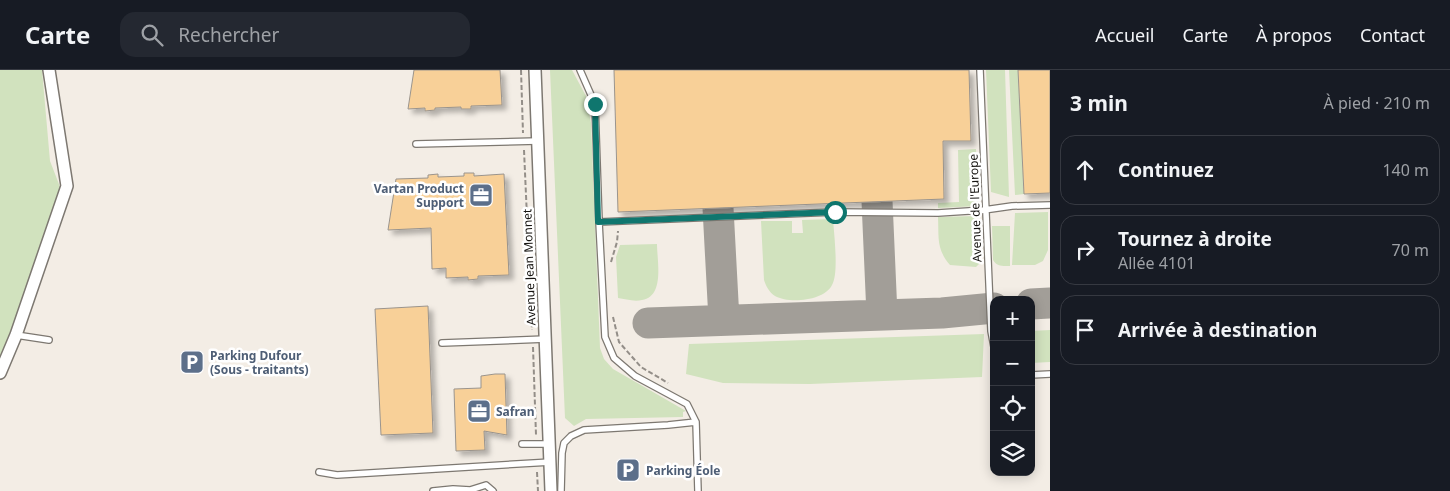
<!DOCTYPE html>
<html lang="fr">
<head>
<meta charset="utf-8">
<style>
  :root { --surface:#171b24; --page:#242831; --text:#f1f3f6; --muted:#9ea1a6; --line:#363941 }
  body { margin:0; font-family:"Noto Sans",sans-serif; background:var(--page); color:var(--text) }
  .controls { position:absolute; right:15px; bottom:15px; display:grid; overflow:hidden; border-radius:10px; box-shadow:0 2px 12px #0003 }
  .controls button { width:45px; height:45px; display:grid; place-items:center; padding:0; border:0; border-bottom:1px solid var(--line); background:var(--surface); color:var(--text); font:25px sans-serif }
  .stop { position:absolute; width:15px; height:15px; margin:-11px; border:4px solid #0f766e; border-radius:50%; background:#fff }
  .stop.end { background:#0f766e; border-color:#fff; box-shadow:0 1px 5px #0008 }
  .list { margin:0; padding:0; list-style:none }
  h2 { display:flex; justify-content:space-between; align-items:center; height:65px; margin:0; padding:0 20px; font-size:21px }
  h2 small { font-size:16px; font-weight:400; color:var(--muted) }
  .list li { display:grid; grid-template-columns:32px 1fr auto; gap:15px; align-items:center; box-sizing:border-box; height:70px; margin:0 10px 10px; padding:0 10px; border:1px solid var(--line); border-radius:15px }
  .list b { display:block; font-size:19px; white-space:nowrap }
  .list p { margin:0; font-size:16px; white-space:nowrap; color:var(--muted) }
  .list em { font-size:16px; font-style:normal; color:var(--muted) }
  .icon { flex:none; width:28px; height:28px; fill:none; stroke:currentColor; stroke-width:2; stroke-linecap:round; stroke-linejoin:round }
  .map { position:relative; flex:none; width:1050px; height:421px; overflow:hidden }
  header { display:flex; align-items:center; gap:30px; box-sizing:border-box; height:70px; padding:0 25px; background:var(--surface); border-bottom:1px solid var(--line) }
  header strong { font-size:24px }
  nav { display:flex; gap:28px; margin-inline-start:auto; font-size:18px }
  .search { width:350px; height:45px; background:var(--page); display:flex; align-items:center; gap:12px; box-sizing:border-box; padding:0 18px; border-radius:15px; color:var(--muted); font-size:19px }
  main { display:flex }
  aside { flex:1; background:var(--surface) }
  .map>svg:first-child { display:block }
  .green { fill:#d1e2be }
  .lines { fill:none; stroke-linecap:round; stroke-linejoin:round }
  .taxiway { stroke:#a29e98; stroke-width:31 }
  .building { fill:#f8d098; stroke:#9a948d; filter:url(#shadow) }
  .lane-casing { stroke:#7d7871; stroke-width:8 }
  .street-casing { stroke:#7d7871; stroke-width:14 }
  .path { stroke:#938e88; stroke-width:2; stroke-dasharray:5 2.5; stroke-linecap:butt }
  .lane { stroke:#fff; stroke-width:5.5 }
  .street { stroke:#fff; stroke-width:11 }
  .route { stroke:#0f766e; stroke-width:6 }
  .labels { text-anchor:middle; dominant-baseline:central; stroke-width:5; stroke-linejoin:round; paint-order:stroke }
  .service-label { font-size:12px; font-weight:bold; fill:#4e5e75; stroke:#fff; text-anchor:start }
  .street-label { font-size:12px; fill:#161411; stroke:#fff }
</style>
</head>
<body>
<header>
<strong>Carte</strong>
<div class="search"><svg class="icon" aria-label="search" viewBox="0 0 24 24"><circle cx="10" cy="10" r="6"/><path d="M15 15l6 6"/></svg>Rechercher</div>
<nav><a>Accueil</a><a>Carte</a><a>À propos</a><a>Contact</a></nav>
</header>
<main>
<div class="map">
<svg width="1050" height="421" viewBox="0 0 1050 421">
  <defs>
    <filter id="shadow"><feDropShadow dx="4.5" dy="4.5" stdDeviation="2.5" flood-color="#0004"/></filter>
  </defs>
  <rect width="100%" height="100%" fill="#f3ede5"/>
  <!-- green -->
  <path class="green" d="M0 0H42L50 91 62 122 0 295Z
    M550 0H572L586 26 591 53 600 278 604 289 613 299 686 341 683 342V347L586 349 574 356 565 348Z
    M986 0H1005L1009 127 991 122Z
    M1009 0H1018L1024 124 1015 125Z
    M976 79 978 136 938 138V133L959 132 958 80Z
    M1048 142V180L1043 191 1035 195H1012L1015 143Z
    M976 146 978 148 981 192 976 197 950 195C936 179 939 167 938 147Z
    M833 149C834 164 839 203 832 215 824 231 789 234 775 226 769 222 766 216 764 210L761 151H792V163H803L802 150Z
    M992 156H1010V196C1003 196 997 197 993 190Z
    M657 174C657 191 665 226 642 230 634 232 625 229 618 228L616 187 620 175Z
    M1050 260V292L1031 293V261Z
    M984 264 982 307 810 314 723 313 686 304 689 274Z"/>
  <g class="lines">
    <!-- taxiway -->
    <path class="taxiway" d="M877 131 882 245
      M718 138 724 250
      M1031 234 1050 233
      M648 253 942 243 994 238"/>
  </g>
  <!-- building -->
  <path class="building" d="M414 0H500L502 35 471 36V39H461V37L435 38V40L425 41V38L408 39Z
    M614 0H969L971 71H943L944 129 618 142Z
    M1018 0H1050V123L1024 124Z
    M464 103H474V106L504 104 509 205 478 206V209L468 210V207L446 208V198L432 199 431 158 388 160 396 109 428 108V105L438 104V107L464 106Z
    M428 236 433 363 381 365 375 239Z
    M495 304H505L507 365 484 361 485 380 456 381 454 319 481 318V306Z"/>
  <g class="lines">
    <!-- lane casing -->
    <g class="lane-casing">
      <path id="lane" d="M580 0 595 34 599 152 605 267 614 288 635 306 687 334 696 352 698 421
        M980 0 991 261 994 277
        M416 74 538 71
        M599 152 835 142 938 143 984 140 1012 136 1050 135
        M16 265 49 270
        M442 273 546 269
        M1031 305 1050 304
        M522 374H550
        M319 402 337 405 551 392
        M433 421 453 419 470 420 486 415 493 421
        M561 421 562 383 564 373 571 366 584 360 668 355 696 352"/>
    </g>
    <!-- street casing -->
    <g class="street-casing">
      <path id="street" d="M535 0 551 421
        M0 303 16 265 67 116 49 0"/>
    </g>
    <!-- path -->
    <path class="path" d="M521 0 523 63
      M524 80 532 260
      M611 192 617 172 618 161
      M613 247 619 272 641 297 668 313
      M533 277 536 365
      M537 402 538 421"/>
    <!-- lane -->
    <use href="#lane" class="lane"/>
    <!-- street -->
    <use href="#street" class="street"/>
  </g>
  <g class="lines">
    <!-- route -->
    <path class="route" d="M595 34 598 152 835 142"/>
  </g>
  <!-- icons -->
  <defs>
    <g id="office-square" transform="scale(1.25)"><rect x="-9" y="-9" width="18" height="18" rx="4" fill="#5c6f8a" stroke="#fff"/><path d="M-6-3h4V-5.5h4V-3h4V5H-6ZM-1-4.5V-3h2v-1.5ZM-6 0V1H6V0Z" fill="#fff"/></g>
    <g id="parking-square" transform="scale(1.25)"><rect x="-9" y="-9" width="18" height="18" rx="4" fill="#5c6f8a" stroke="#fff"/><path d="M-3.5-5.5H1a3.5 3.5 0 0 1 0 7H-1V5.5H-3.5ZM-1-3.4V-.6H.8a1.4 1.4 0 0 0 0-2.8Z" fill="#fff"/></g>
  </defs>
  <g fill-rule="evenodd">
    <use href="#office-square" x="481" y="125"/>
    <use href="#parking-square" x="192" y="292"/>
    <use href="#office-square" x="479" y="341"/>
    <use href="#parking-square" x="628" y="400"/>
  </g>
  <g class="labels">
    <!-- service labels -->
    <g class="service-label">
      <text x="464" y="118" text-anchor="end">Vartan Product<tspan x="464" dy="14">Support</tspan></text>
      <text x="210" y="285">Parking Dufour<tspan x="210" dy="14">(Sous - traitants)</tspan></text>
      <text x="496" y="341">Safran</text>
      <text x="646" y="400">Parking Éole</text>
    </g>
    <!-- street labels -->
    <g class="street-label">
      <text transform="translate(975 138) rotate(-92)">Avenue de l'Europe</text>
      <text transform="translate(529 197) rotate(-92)">Avenue Jean Monnet</text>
    </g>
  </g>
</svg>
<div class="controls">
<button>+</button>
<button>−</button>
<button><svg class="icon" aria-label="locate" viewBox="0 0 24 24"><circle cx="12" cy="12" r="6"/><path d="M12 2v4M12 18v4M2 12h4M18 12h4"/></svg></button>
<button><svg class="icon" aria-label="layers" viewBox="0 0 24 24"><path d="M12 4l9 5-9 5-9-5zM3 14l9 5 9-5"/></svg></button>
</div>
<div class="stop" style="left:835px;top:142px"></div>
<div class="stop end" style="left:595px;top:34px"></div>
</div>
<aside>
<h2>3 min<small>À pied · 210 m</small></h2>
<ul class="list">
<li><svg class="icon" aria-label="ahead" viewBox="0 0 24 24"><path d="M12 20V5M6 11l6-6 6 6"/></svg><div><b>Continuez</b></div><em>140 m</em></li>
<li><svg class="icon" aria-label="right" viewBox="0 0 24 24"><path d="M7 20v-9h11M14 6l5 5-5 5"/></svg><div><b>Tournez à droite</b><p>Allée 4101</p></div><em>70 m</em></li>
<li><svg class="icon" aria-label="arrive" viewBox="0 0 24 24"><path d="M6 21V4h12l-3 4 3 4H6"/></svg><div><b>Arrivée à destination</b></div></li>
</ul>
</aside>
</main>
</body>
</html>
